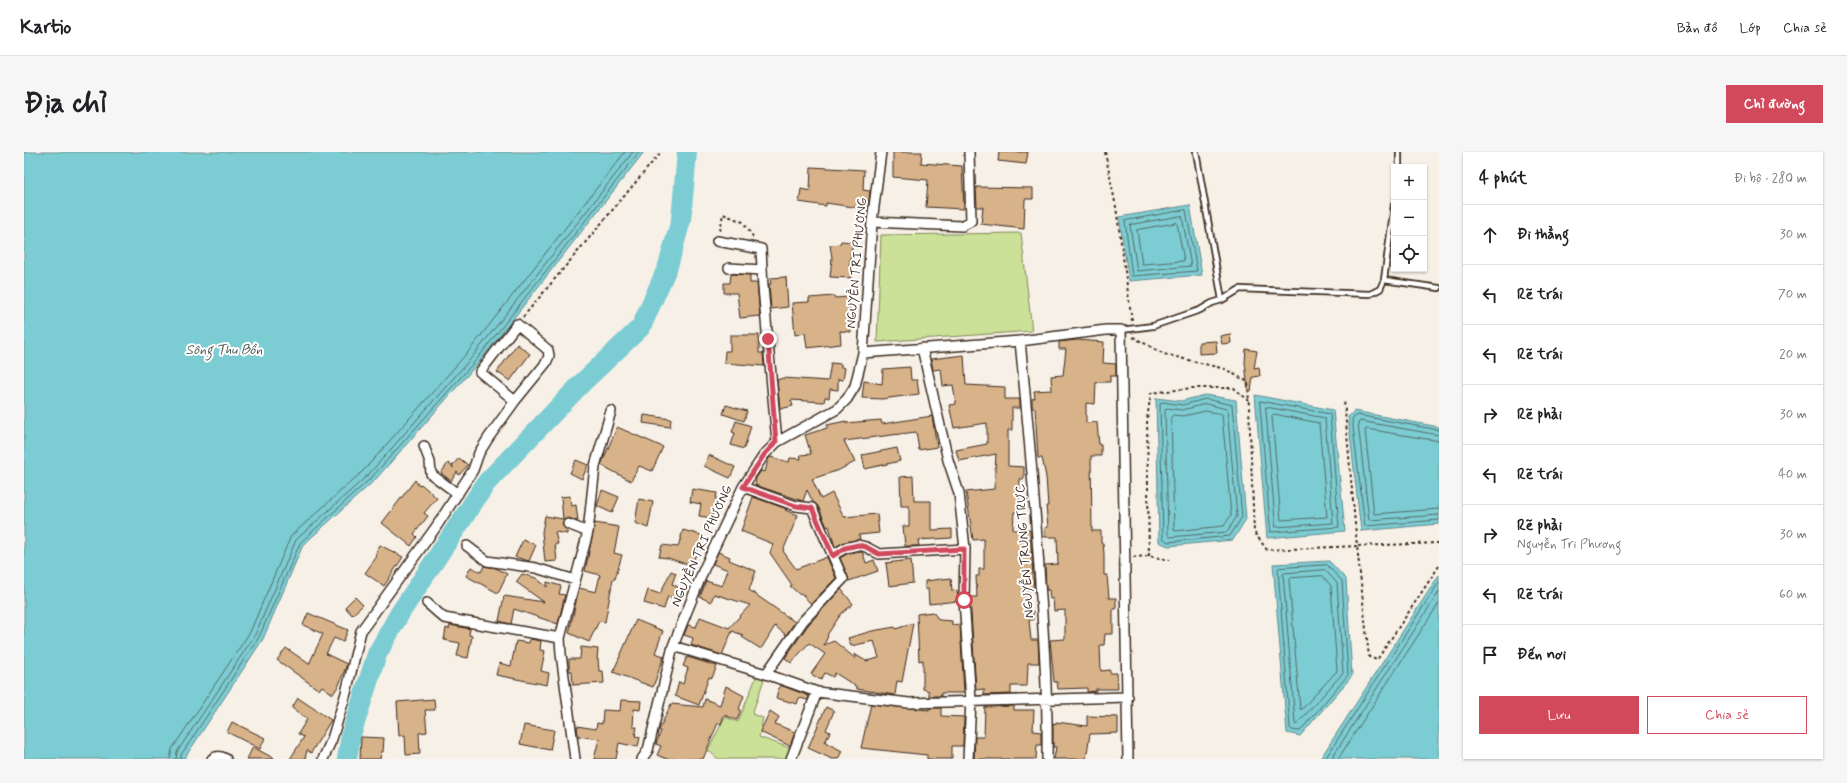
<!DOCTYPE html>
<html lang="vi">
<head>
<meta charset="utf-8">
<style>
  :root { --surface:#fff; --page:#f6f6f6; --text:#202124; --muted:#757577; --line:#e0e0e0; --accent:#d1495b }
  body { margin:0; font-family:Mynerve,sans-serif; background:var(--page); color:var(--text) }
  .controls { position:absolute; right:12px; top:12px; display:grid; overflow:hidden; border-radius:0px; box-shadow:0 1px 3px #0004 }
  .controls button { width:36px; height:36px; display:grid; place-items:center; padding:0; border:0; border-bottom:1px solid var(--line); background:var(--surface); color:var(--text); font:20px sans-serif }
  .stop { position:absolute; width:12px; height:12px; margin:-9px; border:3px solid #d1495b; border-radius:50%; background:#fff }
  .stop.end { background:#d1495b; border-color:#fff; box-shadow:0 1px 4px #0008 }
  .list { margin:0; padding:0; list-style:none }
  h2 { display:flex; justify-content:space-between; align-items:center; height:52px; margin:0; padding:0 16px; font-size:17px }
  h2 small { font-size:13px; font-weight:400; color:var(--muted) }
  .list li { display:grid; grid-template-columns:26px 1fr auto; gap:12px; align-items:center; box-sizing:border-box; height:60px; padding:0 16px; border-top:1px solid var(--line) }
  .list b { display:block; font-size:15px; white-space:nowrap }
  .list p { margin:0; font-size:13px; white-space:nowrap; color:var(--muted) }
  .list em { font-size:13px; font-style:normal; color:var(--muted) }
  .actions { display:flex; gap:8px; padding:12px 16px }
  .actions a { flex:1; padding:9px 0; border:1px solid var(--accent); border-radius:0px; text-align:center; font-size:14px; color:var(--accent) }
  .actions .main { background:var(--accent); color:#fff }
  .icon { flex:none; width:22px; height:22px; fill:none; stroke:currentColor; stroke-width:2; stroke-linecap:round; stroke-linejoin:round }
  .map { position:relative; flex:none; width:1415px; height:607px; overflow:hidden; border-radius:0px }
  header { display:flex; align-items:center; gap:24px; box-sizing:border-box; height:56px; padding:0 20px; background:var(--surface); border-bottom:1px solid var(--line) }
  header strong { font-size:19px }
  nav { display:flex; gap:22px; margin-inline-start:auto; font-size:14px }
  .intro { display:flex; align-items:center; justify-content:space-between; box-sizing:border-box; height:96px; padding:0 24px }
  h1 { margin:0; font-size:28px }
  .button { padding:10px 18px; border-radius:0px; background:var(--accent); color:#fff; font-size:14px; font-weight:700 }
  main { display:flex; gap:24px; padding:0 24px }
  aside { flex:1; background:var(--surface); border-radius:0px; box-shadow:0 1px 3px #0004 }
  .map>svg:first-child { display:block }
  .green { fill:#cae197; stroke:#82865a }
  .water { fill:#7bccd3; stroke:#618b8b }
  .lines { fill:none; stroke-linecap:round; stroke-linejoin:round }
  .shore { stroke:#556b66; stroke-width:1 }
  .river { stroke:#7bccd3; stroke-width:20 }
  .building { fill:#d8b289; stroke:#3b2a1e }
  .service-casing { stroke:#3b2a1e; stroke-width:8 }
  .minor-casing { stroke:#3b2a1e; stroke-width:12 }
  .path { stroke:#3b2a1e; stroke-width:2; stroke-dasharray:3 3; stroke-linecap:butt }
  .service { stroke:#fff; stroke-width:4.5 }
  .minor { stroke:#fff; stroke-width:9 }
  .route { stroke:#d1495b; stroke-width:5 }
  .labels { text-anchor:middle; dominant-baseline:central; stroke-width:4; stroke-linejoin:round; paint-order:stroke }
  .street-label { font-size:13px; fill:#3b2a1e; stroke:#fff }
  .water-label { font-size:14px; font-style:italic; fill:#4e5b54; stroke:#fff }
</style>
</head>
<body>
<header>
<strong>Kartio</strong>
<nav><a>Bản đồ</a><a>Lớp</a><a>Chia sẻ</a></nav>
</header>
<div class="intro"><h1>Địa chỉ</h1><a class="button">Chỉ đường</a></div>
<main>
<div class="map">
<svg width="1415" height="607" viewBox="0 0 1415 607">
  <rect width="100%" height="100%" fill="#f7f0e7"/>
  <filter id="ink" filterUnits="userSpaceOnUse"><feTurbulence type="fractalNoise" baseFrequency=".025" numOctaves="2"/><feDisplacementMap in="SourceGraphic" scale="8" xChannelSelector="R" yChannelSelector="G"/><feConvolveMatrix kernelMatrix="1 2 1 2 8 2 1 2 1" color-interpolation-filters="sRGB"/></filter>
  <g filter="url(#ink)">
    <!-- green -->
    <path class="green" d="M997 81 1008 179 853 190 857 83Z
      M742 522 728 562 739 566 735 585 766 596 767 607H694L684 598 701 565 714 570 733 523Z"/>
    <!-- water -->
    <path class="water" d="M0 0H620L456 209 351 328 279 393 239 487 160 607H0Z
      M1166 53 1178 123 1105 129 1095 65Z
      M1181 243 1212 248 1222 367 1209 388 1144 394 1135 390 1132 246 1157 249Z
      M1231 243 1309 258 1321 379 1243 386Z
      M1330 259 1415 275V372L1337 379 1324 265Z
      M1305 409 1322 427 1328 524 1276 584 1263 581 1249 412Z
      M1415 423V607H1296Z"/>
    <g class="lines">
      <!-- shore -->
      <path class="shore" d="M1162 58 1173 119 1108 124 1101 69Z
        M1158 64 1167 114 1113 119 1106 73Z
        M1153 71 1160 109 1118 112 1113 78Z
        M1182 247 1208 253 1218 365 1206 384 1144 390 1139 386 1136 252 1138 250 1158 253Z
        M1236 249 1306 262 1315 375 1247 380Z
        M1182 252 1203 257 1213 364 1203 380 1146 385 1144 383 1141 258 1143 256 1158 258Z
        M1242 255 1301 266 1309 371 1252 375Z
        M1182 259 1198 262 1207 363 1200 374 1151 379 1150 377 1147 265 1149 263 1159 264Z
        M1250 262 1295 271 1303 365 1257 368 1248 264Z
        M1415 278 1333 263 1328 267 1341 374 1415 368
        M1415 283 1336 269 1334 271 1345 368 1415 363
        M1415 289 1343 277 1341 278 1350 362 1415 357
        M1303 413 1318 429 1324 523 1276 579 1268 578 1266 576 1254 417 1255 416Z
        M1301 418 1313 431 1319 521 1272 573 1271 571 1259 422 1261 421Z
        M1299 424 1307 434 1313 519 1277 558 1276 557 1265 428 1267 426Z
        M146 607 148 597 226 480 267 384 340 318 444 200 601 0
        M152 607 153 600 231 483 272 388 345 322 449 204 609 0
        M157 607V603L235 485 276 391 348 325 453 207 615 0
        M1301 607 1415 430
        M1307 607 1415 440
        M1314 607 1415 451"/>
      <!-- river -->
      <path class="river" d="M323 607 327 583 353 502 376 461 463 330 558 231 617 175 644 114 657 68 663 0"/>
    </g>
    <!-- building -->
    <path class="building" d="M869 0H898L897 11 938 14 940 57 902 55 904 28 869 25Z
      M975 0H1004L1002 12 974 9Z
      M787 15 840 18 839 38 846 39 844 56 836 54V56L802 51V54L775 50 777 37 786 39Z
      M952 35 1009 36V47H1001L1000 77 957 72 959 55H953Z
      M817 89 829 90 825 114H828L827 126 806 125 808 106 806 93 816 92Z
      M707 122 726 123V131H733L736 164 716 166 713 141H700V131H706Z
      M762 125 764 155 747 157 745 132H747L746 126Z
      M810 144 811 146 825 145 827 180 816 179 817 192 783 196 781 181 771 183 768 151 785 150V146Z
      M1206 182 1207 191 1198 192 1196 184Z
      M706 183H735V201H739L740 214 700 211 701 199H706Z
      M1053 188 1080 190 1079 211 1092 212V224H1086V230H1072L1071 252 1062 251V271L1073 270 1075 293H1077V304H1067L1068 379H1077V391H1079L1080 402V423H1083L1085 446H1092V457H1089V482H1081L1080 493H1076L1077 519 1086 518V521H1093L1094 537H1072V539L1063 540V536L1034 537 1033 530H1030L1026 488 1041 487V458L1030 459 1029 447H1026L1025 438H1022L1021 413 1034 412 1033 385H1021V376L1024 375 1022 354H1024L1022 325 1018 306H1014L1011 256H1008V247L1011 246 1010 239 1028 238 1027 224 1039 223 1042 197H1035V190Z
      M1192 189 1193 201 1175 202V190Z
      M493 192 506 202 486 229 473 220Z
      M1222 197 1233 199 1230 216 1235 215 1236 224 1229 225 1227 239H1224L1221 210Z
      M940 203 942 233 981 235V247H996V256H988V278H984V314L1000 315V327H996L995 360H990L989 378H1006L1010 438H1004L1005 459H1009V468H1005L1007 488H1014L1015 511H1004L1003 534H987V542L960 543V537L952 538 946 445H953L952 424H955V417H960V387L949 388 942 340 970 337 972 302 935 309 932 298 963 292V271L930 276 925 253 932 252 929 233 919 234 917 217 909 218 907 207Z
      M807 211 817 212V215L821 216 819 228 814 227V238L806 237 805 246 801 245 800 250 767 248 769 254 756 257 753 228 759 226 804 229Z
      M886 215 887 228H893L895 242 858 247 838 246 840 229 858 232 859 217Z
      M702 253 723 259 720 269 699 262Z
      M620 263 647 267 646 275 619 271Z
      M908 264 913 295 895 298 892 280 820 289 831 310 815 318 788 327 797 347 808 341 820 365 853 362 855 381 835 383 836 387 820 390 811 395 805 374 803 375 794 354 789 350 783 338 779 349 731 333 732 326 737 319 741 320 744 308 746 305 765 310 766 306 777 307 776 303 787 302 781 283 803 276V273L822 269V271L857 268 858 272Z
      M712 269 727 274 720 297 707 293 711 281 708 280Z
      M593 275 639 295 628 319 615 314 607 329 577 313Z
      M873 296 876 309 841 317 838 303Z
      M685 303 711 315 706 326 680 314Z
      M435 306 444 313 435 323 433 320 427 329 417 321 424 311 430 316 428 314Z
      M552 308 564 313 558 327 546 321Z
      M889 324 890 349H907V378L928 377V386L894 388 895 394H881L879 374H885V354H877L876 325Z
      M391 328 395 334 397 332 413 346 400 361 404 364 390 382 393 385 387 394 358 371Z
      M668 337 693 341 688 366 675 364 677 352 666 350Z
      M578 338 595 345 588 361 573 354Z
      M546 344 547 354 552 353 554 369 544 366 540 368 538 373 543 378V382L531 380 534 392H531L533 409 521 410 518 380 521 364 539 367 537 345Z
      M729 345 763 357 761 358 774 363 759 399 772 417 803 405 812 426 787 452 777 441 776 443 766 434 768 433 746 401 749 392 717 379Z
      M615 347 629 350 624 376 611 371Z
      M571 371 595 375 590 401 598 403 591 427H589L581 470 575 469 565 490 545 481 555 436 572 440 576 423 561 419Z
      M659 378 680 384 677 396 674 395 668 414 644 406 635 405 638 393 654 395Z
      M499 388 512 393 505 409 491 405Z
      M356 393 379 405 360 434 341 421 353 404 351 403Z
      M834 399 839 401 842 411 850 408 854 419 825 429 824 425 816 406 823 402Z
      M694 400 706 405 705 408 732 419 725 438 771 470 762 483 751 474 737 497 718 485 719 483 708 479 698 503 667 493 669 486 660 483 664 473 672 475 676 465 705 476 726 453 690 442 687 450 676 445 682 429 698 434 704 418 689 412Z
      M887 408 889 431 865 434 862 411Z
      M460 414 472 416 483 422 474 441 442 424 447 415 457 420Z
      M647 419 652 421 648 432 654 435 648 446 644 444 640 457 620 451 624 438 636 442Z
      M498 422 512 426 523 435V430L537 434 535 442 541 443 534 472 490 457 487 472 475 469 480 444 520 450 492 430Z
      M927 426 928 439 933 438 934 449 905 452 904 437H901V429Z
      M817 437 829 452 817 462 803 483 804 484 800 493 810 489 832 507 830 502 842 509 855 506 850 489 827 494 824 486 848 479 871 475 872 477 889 471 878 530 873 529 871 543 833 537V535L811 521 809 525 801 521 797 528 787 522 801 502 785 491 767 511 761 506 784 473Z
      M331 445 339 453 328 463 321 455Z
      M909 460 915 468 928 469V473L936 472 940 541H917V544H905V539L899 537V508L895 509 893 462Z
      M284 461 324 478 319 490 310 486 302 502 323 512 315 533 309 542 298 534 295 538 253 508 262 496 285 512 299 482 279 473Z
      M612 468 639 479 631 501 640 504 629 535 589 520Z
      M426 473 446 477 445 483 448 484 444 506 433 504 436 491 420 488 422 476 425 477Z
      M506 487 517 489 516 498 521 499 517 519 525 521 523 533 472 523 475 511 487 514 492 489 505 491Z
      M557 495 574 497 573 507H574L575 519H579L580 531 549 533 548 519H545V507H556Z
      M663 505 693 514 688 526 685 525 675 553 651 544 655 530 659 532 664 516 659 514Z
      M756 533 785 544 784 548 775 546 773 552 752 546Z
      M702 534 720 544 715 557 717 558 713 568 700 563 697 572 694 571 679 607H643L633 603 637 594 632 592 637 579 635 578 647 552 679 555 681 547 696 553Z
      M274 546 307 568 287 601 283 598 281 607H266L280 585 274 582 283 567 268 556Z
      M410 547 411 558H401L403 580 395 581 396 602 382 603 381 583 375 584 373 550Z
      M597 548 617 549 616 558 610 557 609 575H613L611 584 616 585 614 595 595 591 592 607H570L575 587 554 584 553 574 572 577 573 571 578 572 579 558 596 559Z
      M847 552 905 558V556H917V564L940 565 939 594H928V607H903V603L837 596Z
      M990 554V558H1010L1009 579 1017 580V593H1013L1012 607H950L951 585H960L961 555Z
      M802 555 810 559 802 578 806 580 801 590 818 599 814 607H808L784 596Z
      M746 559 755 565 751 572 771 580 766 594 736 580Z
      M1063 564 1094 565V581L1066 582 1062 607H1030L1032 595H1029V571L1032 572V570L1063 574Z
      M208 570 241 586 236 597 203 580Z
      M500 573 530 578 526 598 496 592Z
      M337 585 360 586 359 600H357L356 607H336Z
      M229 595 251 607H223Z"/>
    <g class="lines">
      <!-- service casing -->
      <g class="service-casing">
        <path id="service" d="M1172 0 1198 148
          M1375 0V15
          M1360 128 1415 136
          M1097 178 1129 174 1176 158 1188 151 1198 148 1216 137 1346 142 1356 137 1360 128 1370 53"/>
      </g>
      <!-- minor casing -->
      <g class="minor-casing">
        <path id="minor" d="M848 70 938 74 947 69 945 0
          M693 89 737 97 739 135 753 290
          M705 116 738 118
          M996 189C1004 270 1011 351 1016 431 1020 490 1024 548 1023 607
          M898 196 924 308 935 341 941 397 940 448 947 549 944 607
          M839 201 996 189 1082 178H1097L1104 607
          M400 294 406 310 407 322 434 342
          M719 335 772 354 788 356 819 427 779 469 742 522
          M544 372 564 380
          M443 394 463 409 512 416 551 428
          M809 403 821 396 834 393 842 395 855 402 941 397
          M403 451 420 466 536 486
          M649 494 742 522 793 540 885 551 1104 545
          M188 607C192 604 197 604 202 607
          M299 607 308 587 322 541 337 479 412 375 449 318 455 301 465 285 491 249 522 211 525 204 524 198 493 172 456 220 491 249
          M551 607 537 502 536 486 564 380 571 314 587 259
          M618 607 624 598 649 494 680 417 719 335 740 303 753 290 813 257 823 247 831 234 839 201 848 70 857 0
          M767 607 793 540"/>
      </g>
      <!-- path -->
      <path class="path" d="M1081 0 1092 55 1108 169
        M696 79 699 62 719 70 730 86
        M499 165 637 0
        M1109 185 1140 202 1201 217 1224 230 1230 380 1243 398 1333 394 1320 248
        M1415 391 1333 394 1345 505 1353 508 1415 414
        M1125 404 1123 267 1127 241 1168 236H1210L1225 249
        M1109 405 1125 404 1146 408"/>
      <!-- service -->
      <use href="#service" class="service"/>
      <!-- minor -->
      <use href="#minor" class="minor"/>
    </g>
  </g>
  <g class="lines" filter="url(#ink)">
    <!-- route -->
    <path class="route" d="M744 187 752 290 740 303 719 335 772 354 788 356 809 404 821 396 834 393 842 395 855 402 940 397V448"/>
  </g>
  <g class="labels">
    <!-- street labels -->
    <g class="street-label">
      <text transform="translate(833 111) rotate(-85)">NGUYỄN TRI PHƯƠNG</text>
      <text transform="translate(678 394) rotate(-66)">NGUYỄN TRI PHƯƠNG</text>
      <text transform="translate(1001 399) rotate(-94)">NGUYỄN TRUNG TRỰC</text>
    </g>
    <!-- water labels -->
    <g class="water-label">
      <text x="200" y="198">Sông Thu Bồn</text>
    </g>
  </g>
</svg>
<div class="controls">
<button>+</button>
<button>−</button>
<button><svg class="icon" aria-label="locate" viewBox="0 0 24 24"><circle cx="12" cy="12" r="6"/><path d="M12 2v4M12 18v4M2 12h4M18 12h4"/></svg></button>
</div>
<div class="stop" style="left:940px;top:448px"></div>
<div class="stop end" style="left:744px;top:187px"></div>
</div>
<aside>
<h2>4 phút<small>Đi bộ · 280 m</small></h2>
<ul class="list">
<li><svg class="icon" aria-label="ahead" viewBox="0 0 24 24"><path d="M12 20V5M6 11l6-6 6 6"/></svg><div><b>Đi thẳng</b></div><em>30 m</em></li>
<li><svg class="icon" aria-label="left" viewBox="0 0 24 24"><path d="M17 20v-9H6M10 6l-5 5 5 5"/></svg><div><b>Rẽ trái</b></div><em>70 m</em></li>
<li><svg class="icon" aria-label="left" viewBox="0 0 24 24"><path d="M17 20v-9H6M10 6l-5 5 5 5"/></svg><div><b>Rẽ trái</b></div><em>20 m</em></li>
<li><svg class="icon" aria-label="right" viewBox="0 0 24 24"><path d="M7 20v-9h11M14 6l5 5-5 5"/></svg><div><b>Rẽ phải</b></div><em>30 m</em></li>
<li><svg class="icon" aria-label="left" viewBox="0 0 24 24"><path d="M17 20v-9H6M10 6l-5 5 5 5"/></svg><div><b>Rẽ trái</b></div><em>40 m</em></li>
<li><svg class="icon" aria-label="right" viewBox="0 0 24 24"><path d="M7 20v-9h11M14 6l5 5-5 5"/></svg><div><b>Rẽ phải</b><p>Nguyễn Tri Phương</p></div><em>30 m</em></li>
<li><svg class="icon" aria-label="left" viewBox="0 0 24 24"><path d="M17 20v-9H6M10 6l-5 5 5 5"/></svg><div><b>Rẽ trái</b></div><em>60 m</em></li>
<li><svg class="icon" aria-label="arrive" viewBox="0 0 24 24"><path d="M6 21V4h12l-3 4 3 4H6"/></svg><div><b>Đến nơi</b></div></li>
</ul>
<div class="actions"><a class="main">Lưu</a><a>Chia sẻ</a></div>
</aside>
</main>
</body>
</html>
